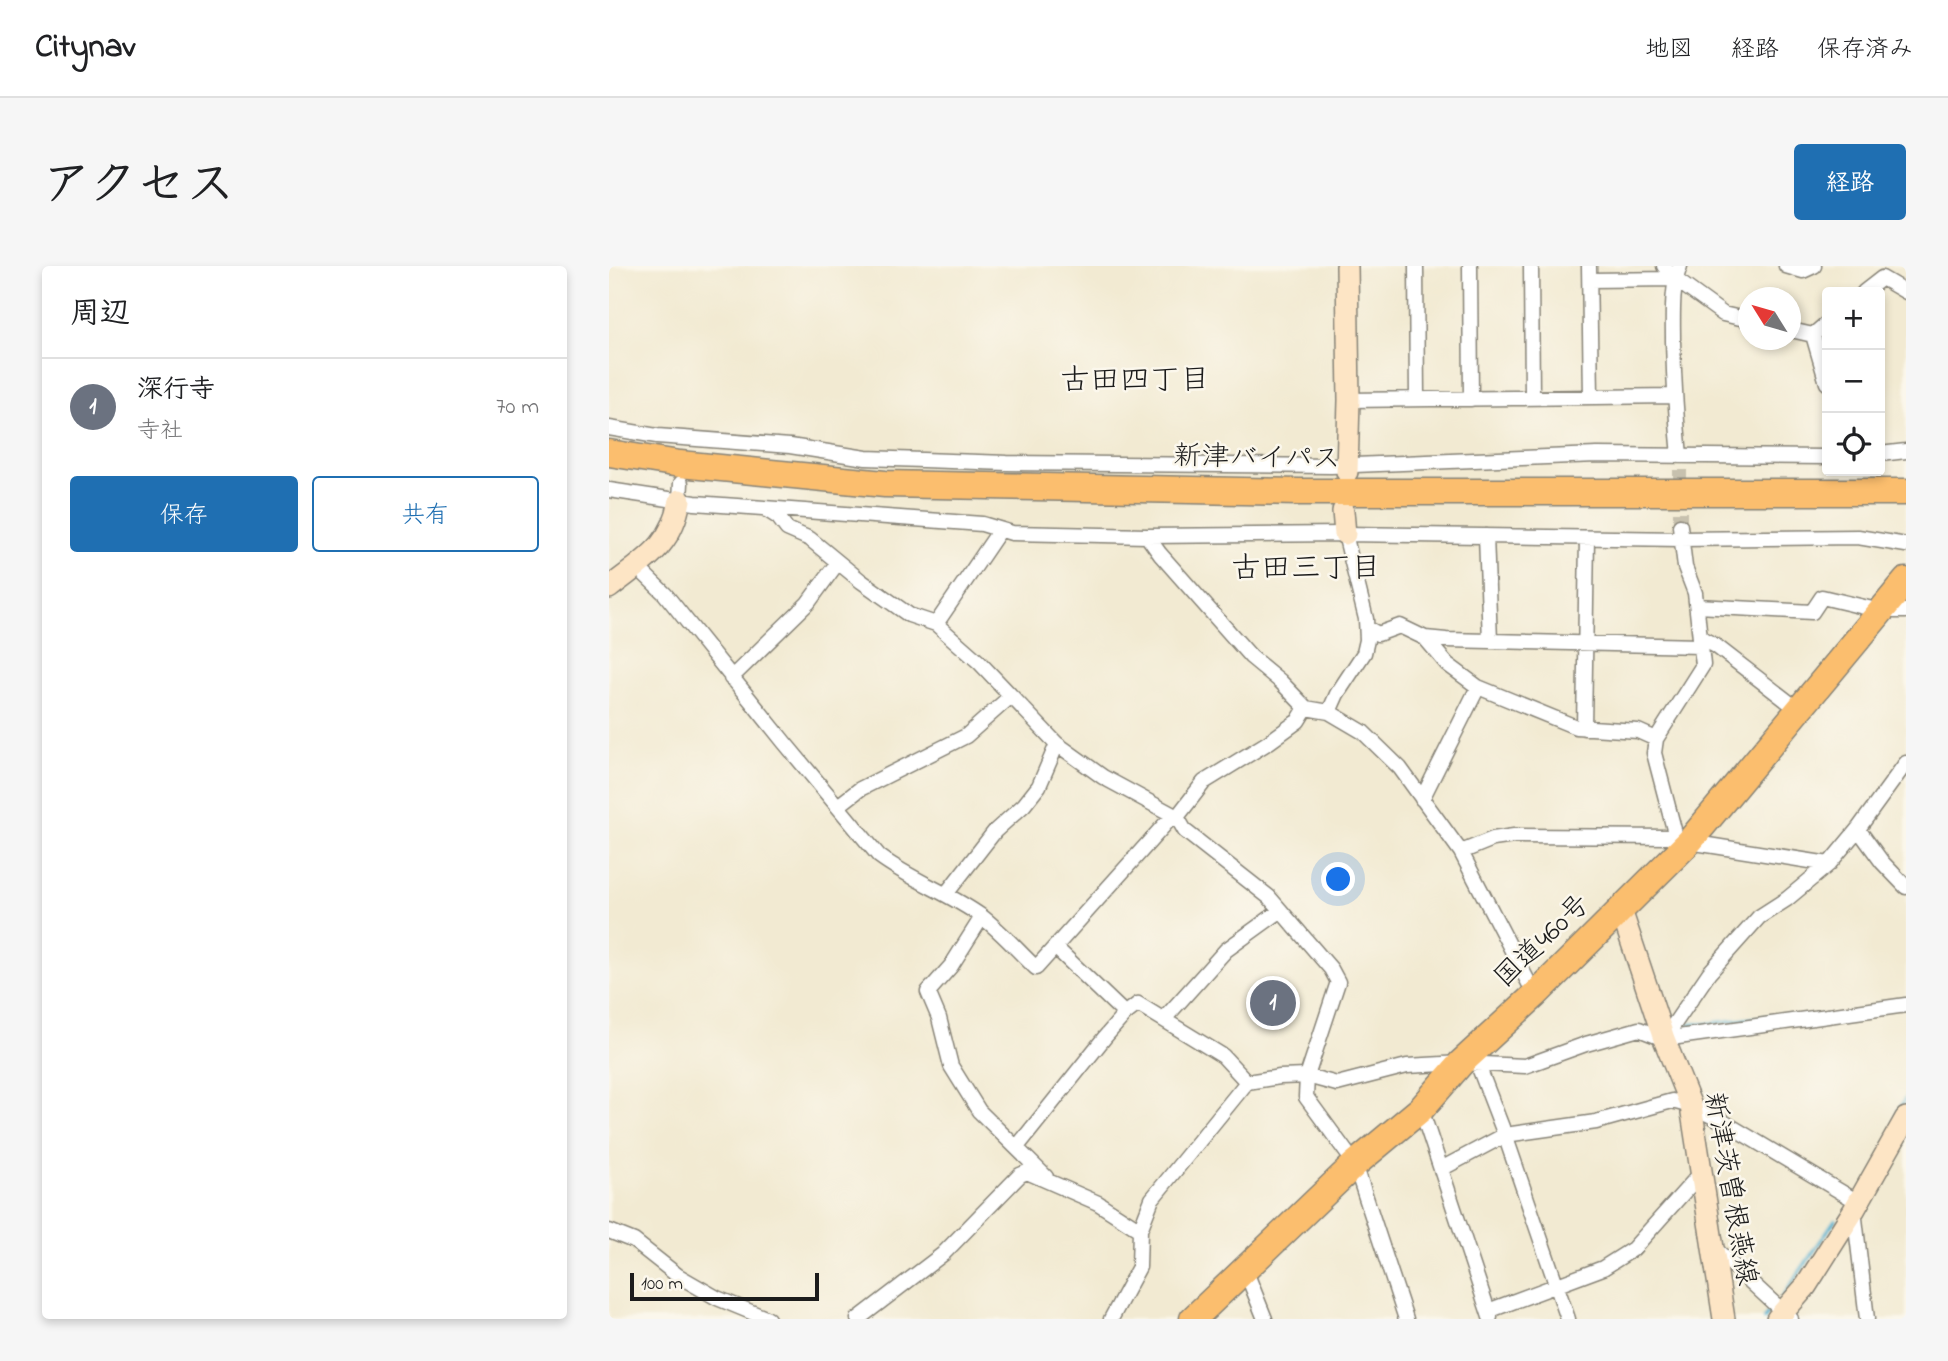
<!DOCTYPE html>
<html lang="ja">
<head>
<meta charset="utf-8">
<style>
  :root { --surface:#fff; --page:#f6f6f6; --text:#202124; --muted:#757577; --line:#e0e0e0; --accent:#1f6fb2 }
  body { margin:0; font-family:"Indie Flower","Klee One",sans-serif; background:var(--page); color:var(--text) }
  .controls { position:absolute; right:21px; top:21px; display:grid; overflow:hidden; border-radius:7px; box-shadow:0 4px 10px #0003 }
  .controls button { width:63px; height:63px; display:grid; place-items:center; padding:0; border:0; border-bottom:2px solid var(--line); background:var(--surface); color:var(--text); font:35px sans-serif }
  .compass { position:absolute; left:1129px; top:21px; width:63px; height:63px; border-radius:50%; background:var(--surface); box-shadow:0 4px 10px #0003; rotate:307deg }
  .scale { position:absolute; left:21px; bottom:18px; width:189px; box-sizing:border-box; padding-left:7px; border:4px solid #1c1c1c; border-top:0; font-size:19px; line-height:24px; white-space:nowrap; color:#1c1c1c; -webkit-text-stroke:5px #fbf7ec; paint-order:stroke }
  .you { position:absolute; left:730px; top:614px; width:24px; height:24px; margin:-18px; border:5px solid #fff; border-radius:50%; background:#1a73e8; box-shadow:0 0 0 10px #1a73e833 }
  .badge { display:grid; place-items:center; width:46px; height:46px; border-radius:50%; background:var(--accent); color:#fff; font-size:23px; font-weight:700 }
  .pin { position:absolute; translate:-50% -50%; border:4px solid #fff; box-shadow:0 2px 7px #0006 }
  .list { margin:0; padding:0; list-style:none }
  h2 { display:flex; justify-content:space-between; align-items:center; height:91px; margin:0; padding:0 28px; font-size:30px }
  h2 small { font-size:23px; font-weight:400; color:var(--muted) }
  .list li { display:grid; grid-template-columns:46px 1fr auto; gap:21px; align-items:center; box-sizing:border-box; height:98px; padding:0 28px; border-top:2px solid var(--line) }
  .list b { display:block; font-size:26px; white-space:nowrap }
  .list p { margin:0; font-size:23px; white-space:nowrap; color:var(--muted) }
  .list em { font-size:23px; font-style:normal; color:var(--muted) }
  .actions { display:flex; gap:14px; padding:21px 28px }
  .actions a { flex:1; padding:16px 0; border:2px solid var(--accent); border-radius:7px; text-align:center; font-size:24px; color:var(--accent) }
  .actions .main { background:var(--accent); color:#fff }
  .icon { flex:none; width:38px; height:38px; fill:none; stroke:currentColor; stroke-width:2; stroke-linecap:round; stroke-linejoin:round }
  .map { position:relative; flex:none; width:1297px; height:1053px; overflow:hidden; border-radius:7px }
  header { display:flex; align-items:center; gap:42px; box-sizing:border-box; height:98px; padding:0 35px; background:var(--surface); border-bottom:2px solid var(--line) }
  header strong { font-size:33px }
  nav { display:flex; gap:38px; margin-inline-start:auto; font-size:24px }
  .intro { display:flex; align-items:center; justify-content:space-between; box-sizing:border-box; height:168px; padding:0 42px }
  h1 { margin:0; font-size:49px }
  .button { padding:18px 32px; border-radius:7px; background:var(--accent); color:#fff; font-size:24px; font-weight:700 }
  main { display:flex; gap:42px; padding:0 42px }
  aside { flex:1; background:var(--surface); border-radius:7px; box-shadow:0 4px 10px #0003 }
  .map>svg:first-child { display:block }
  .lines { fill:none; stroke-linecap:round; stroke-linejoin:round }
  .stream { stroke:#4fafce; stroke-width:3.5 }
  .street-tunnel { stroke:#c7c1ae; stroke-width:14; stroke-dasharray:14 7; stroke-linecap:butt }
  .street-casing { stroke:#878377; stroke-width:17 }
  .secondary-casing { stroke:#878377; stroke-width:24 }
  .highway-casing { stroke:#878377; stroke-width:29 }
  .street { stroke:#fff; stroke-width:14 }
  .secondary { stroke:#fde5c5; stroke-width:21 }
  .highway { stroke:#fbbe6e; stroke-width:26 }
  .labels { text-anchor:middle; dominant-baseline:central; stroke-width:5; stroke-linejoin:round; paint-order:stroke }
  .street-label { font-size:28px; fill:#1c1c1c; stroke:#fbf7ec }
  .neighbourhood-label { font-size:30px; fill:#1c1c1c; stroke:#fbf7ec }
</style>
</head>
<body>
<header>
<strong>Citynav</strong>
<nav><a>地図</a><a>経路</a><a>保存済み</a></nav>
</header>
<div class="intro"><h1>アクセス</h1><a class="button">経路</a></div>
<main>
<aside>
<h2>周辺<small></small></h2>
<ul class="list">
<li><span class="badge" style="background:#6b7280">1</span><div><b>深行寺</b><p>寺社</p></div><em>70 m</em></li>
</ul>
<div class="actions"><a class="main">保存</a><a>共有</a></div>
</aside>
<div class="map">
<svg width="1297" height="1053" viewBox="0 0 1297 1053">
  <rect width="100%" height="100%" fill="#fbf7ec"/>
  <filter id="ink" filterUnits="userSpaceOnUse"><feTurbulence type="fractalNoise" baseFrequency=".0143" numOctaves="2"/><feDisplacementMap in="SourceGraphic" scale="14" xChannelSelector="R" yChannelSelector="G"/><feConvolveMatrix kernelMatrix="1 2 1 2 8 2 1 2 1" color-interpolation-filters="sRGB"/></filter>
  <filter id="wash" filterUnits="userSpaceOnUse"><feTurbulence type="fractalNoise" baseFrequency=".00686" numOctaves="4" result="noise"/><feDisplacementMap in="SourceGraphic" scale="28" xChannelSelector="R" yChannelSelector="G"/><feGaussianBlur stdDeviation="1.57" result="paint"/><feColorMatrix in="noise" values="0 0 0 0 0 0 0 0 0 0 0 0 0 0 0 0 0 1.4 0 .05"/><feComposite in="paint" operator="in"/></filter>
  <g filter="url(#wash)">
    <rect width="100%" height="100%" fill="#f2ead2"/>
    <g class="lines">
      <!-- stream -->
      <path class="stream" d="M1069 758H1095L1173 749
        M1288 848 1297 831
        M1173 1032 1226 954
        M1155 1053 1161 1045"/>
    </g>
  </g>
  <g filter="url(#ink)">
    <g class="lines">
      <!-- street-tunnel -->
      <path class="street-tunnel" d="M1071 260V190"/>
      <!-- street casing -->
      <g class="street-casing">
        <path id="street" d="M807 0 808 133
          M861 0 862 133
          M922 0 923 132
          M980 0 982 131
          M1055 0 1066 13 1114 48 1140 54
          M1177 0 1194 5 1205 0
          M981 14 1066 13
          M1255 26 1273 12 1297 26
          M1182 64 1204 69
          M1204 69 1218 117
          M1204 69 1218 57
          M740 134 1065 130
          M0 162 48 170 181 180 257 192 398 197 722 200 988 189 1218 191
          M1271 188 1297 185
          M1071 190C1067 151 1065 114 1064 75 1064 50 1062 24 1071 0
          M0 224 86 237 373 258 403 267 538 270 736 268 1072 273 1249 271 1297 279
          M71 234 72 217
          M158 244 169 251 178 263 201 273 252 315 300 349 327 358 370 396 448 478 494 511 568 551 576 565 660 631 722 703 729 716 698 810 697 831 746 898 797 1053
          M538 270 551 288 642 391 671 415 697 442 720 446 754 466 791 502 852 586 926 729
          M877 270 881 375
          M27 300 56 328 175 476 270 590C302 614 340 627 372 650 392 665 409 685 427 702L559 555 568 551 595 516 660 476 689 455 697 442
          M1088 340 1203 346 1213 331 1272 345H1297
          M327 358 391 264
          M758 362 769 368 791 360 816 372 837 374 1091 380
          M816 372 838 398 869 421 967 461 1029 465 1047 473
          M1092 372 1107 380 1191 445
          M122 412 199 337 229 296
          M720 446 728 428 755 387 758 374 757 353 736 268
          M975 462 978 272
          M813 533 869 421
          M229 540 251 523 357 470 402 430
          M1249 563 1273 596 1297 621
          M1067 571 1045 487 1047 473 1094 399 1086 327 1076 301 1071 260
          M852 586 884 573 905 570 1067 571 1080 576 1220 598
          M337 628 386 565 415 539 430 520 448 478
          M373 651 342 700 319 726 330 752 342 800 370 845 437 911
          M446 681 516 748
          M556 752 617 684 671 645
          M1055 773 1100 707 1150 651 1178 633 1220 598 1249 563 1297 497
          M869 799 896 869 959 1053
          M812 843 881 1051
          M408 881 496 771 516 748 529 738 614 790 638 816
          M832 903 896 869 987 856 1063 835 1082 840 1113 855 1249 936
          M1245 944 1258 1053
          M0 965 25 975 68 1009 108 1032 159 1053
          M1104 981 1182 1053
          M636 1003 656 1053
          M879 1045 994 1002 1024 983 1092 907
          M249 1053 334 988 411 909 418 906 489 937 531 964
          M502 1053 530 1001 531 964 543 933 638 816 671 811 698 810 728 818 798 800 852 797 916 800 977 778 1030 763 1055 773 1297 739"/>
      </g>
      <!-- secondary casing -->
      <g class="secondary-casing">
        <path id="secondary" d="M738 206 740 134 738 0
          M734 245 736 268
          M0 322C35 294 63 281 71 234
          M1012 644 1055 773 1082 840 1115 1053
          M1168 1053 1197 1020 1245 944 1297 852"/>
      </g>
      <!-- highway casing -->
      <g class="highway-casing">
        <path id="highway" d="M0 187 71 198 276 218 690 226H1297
          M584 1053 746 898 812 843 852 797 926 729 1080 576 1297 315"/>
      </g>
      <!-- street -->
      <use href="#street" class="street"/>
      <!-- secondary -->
      <use href="#secondary" class="secondary"/>
      <!-- highway -->
      <use href="#highway" class="highway"/>
    </g>
  </g>
  <g class="labels">
    <!-- street labels -->
    <g class="street-label">
      <text transform="translate(648 193) rotate(1)">新津バイパス</text>
      <text transform="translate(934 676) rotate(-44)">国道460号</text>
      <text transform="translate(1120 923) rotate(80)">新津茨曽根燕線</text>
    </g>
    <!-- neighbourhood labels -->
    <g class="neighbourhood-label">
      <text x="526" y="116">古田四丁目</text>
      <text x="697" y="304">古田三丁目</text>
    </g>
  </g>
</svg>
<div class="controls">
<button>+</button>
<button>−</button>
<button><svg class="icon" aria-label="locate" viewBox="0 0 24 24"><circle cx="12" cy="12" r="6"/><path d="M12 2v4M12 18v4M2 12h4M18 12h4"/></svg></button>
</div>
<svg class="compass" viewBox="-18 -18 36 36"><path d="M0-13l5 13h-10z" fill="#e53935"/><path d="M0 13l5-13h-10z" fill="#757577"/></svg>
<div class="scale">100 m</div>
<div class="you"></div>
<div class="pin badge" style="left:664px;top:737px;background:#6b7280">1</div>
</div>
</main>
</body>
</html>
